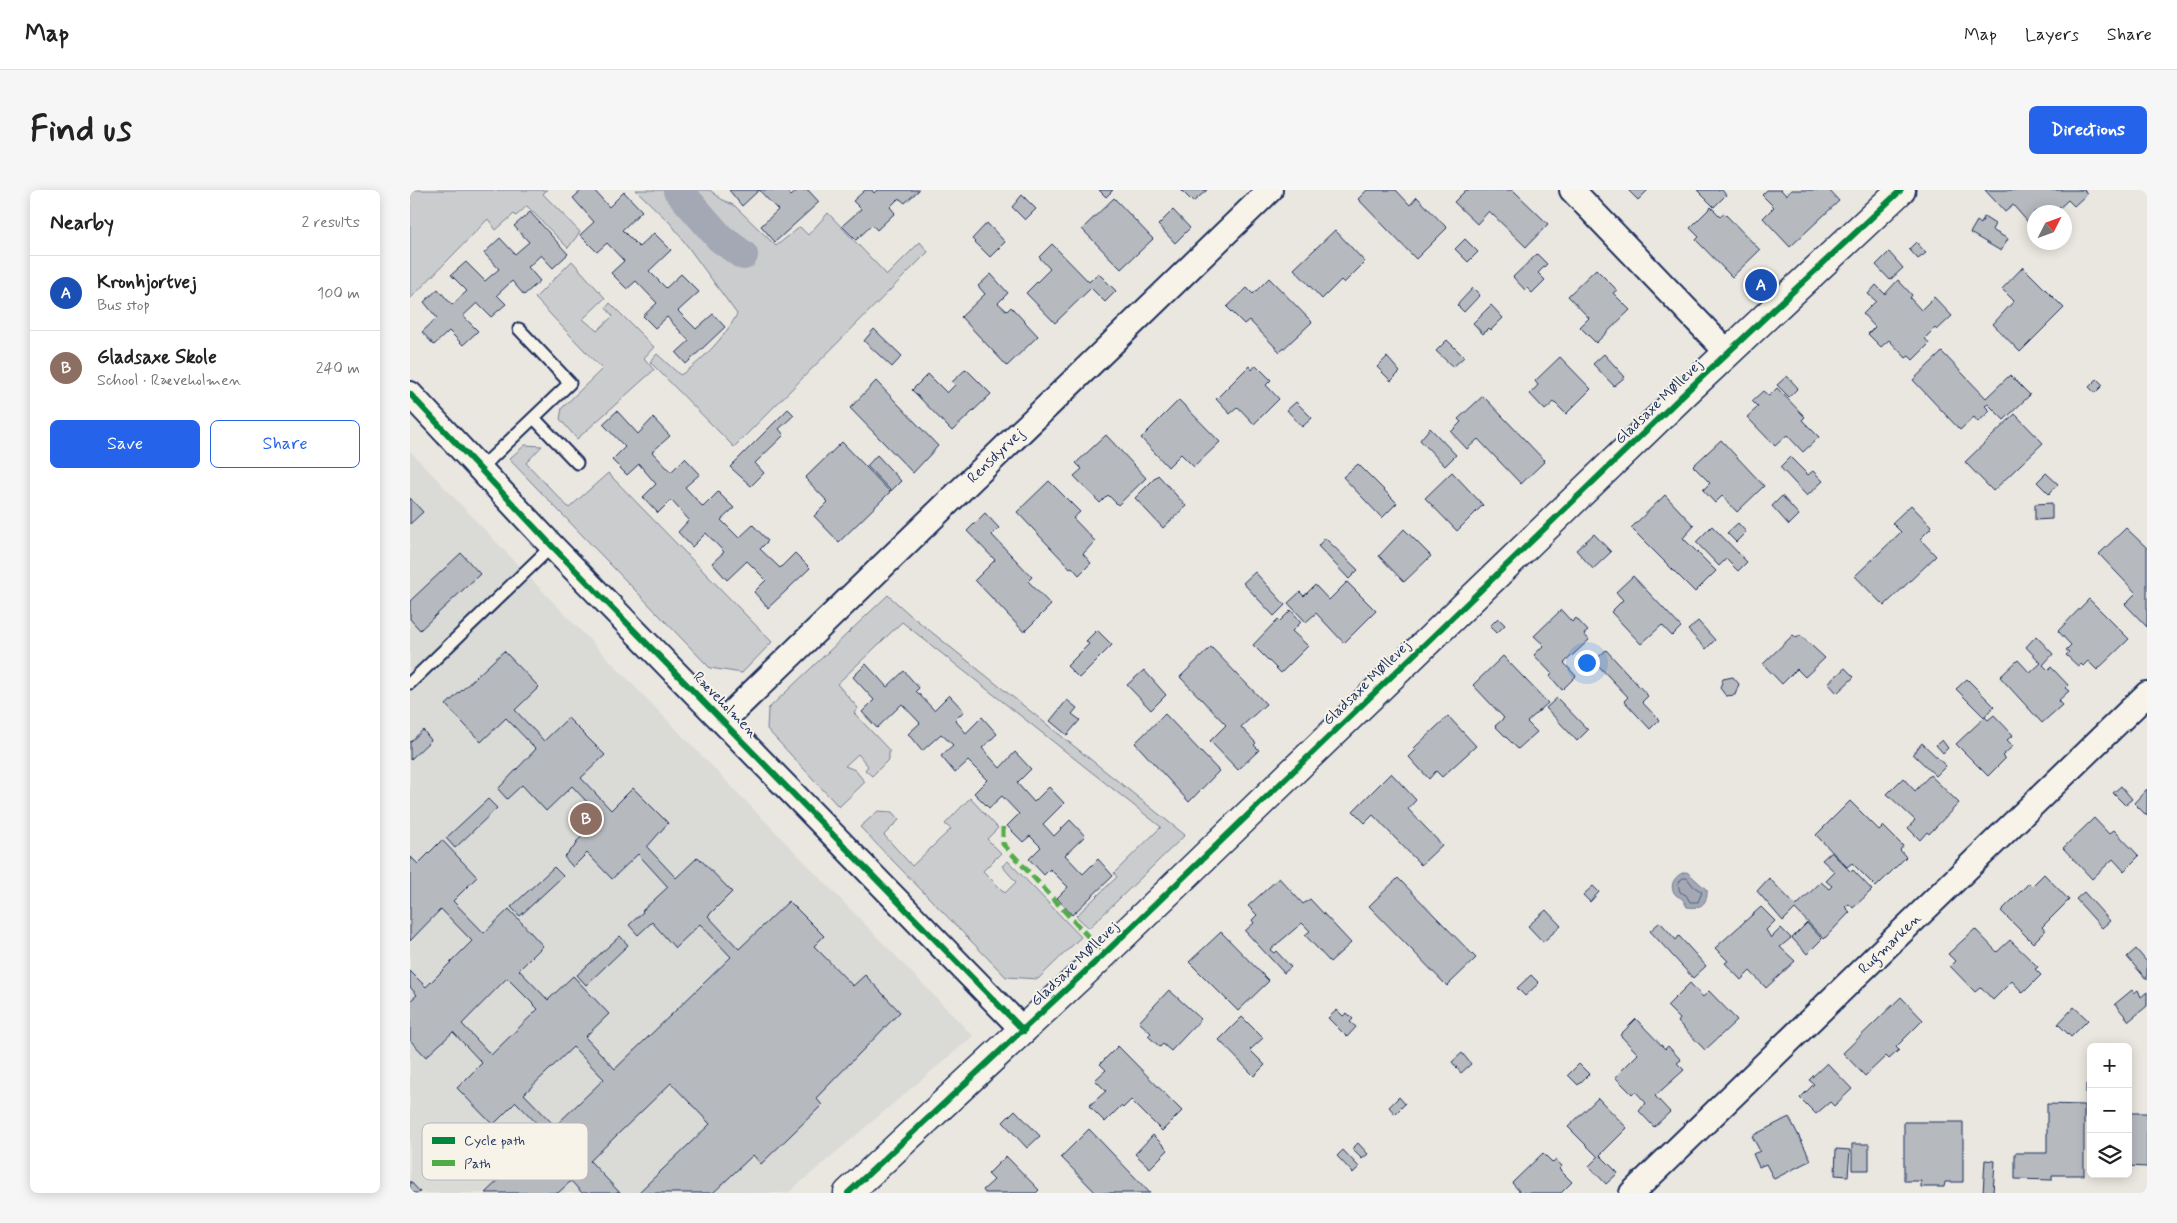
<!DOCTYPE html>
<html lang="en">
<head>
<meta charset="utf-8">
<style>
  :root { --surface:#fff; --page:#f6f6f6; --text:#222; --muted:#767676; --line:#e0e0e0; --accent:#2563eb }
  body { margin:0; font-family:Mynerve,sans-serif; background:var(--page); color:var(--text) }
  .controls { position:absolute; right:15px; bottom:15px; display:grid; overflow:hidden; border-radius:8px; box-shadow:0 2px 12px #0003 }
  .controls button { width:45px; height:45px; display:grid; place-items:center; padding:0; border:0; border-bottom:1px solid var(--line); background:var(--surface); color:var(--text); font:25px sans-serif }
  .compass { position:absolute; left:1617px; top:15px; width:45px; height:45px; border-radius:50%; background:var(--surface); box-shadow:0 2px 12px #0003; rotate:48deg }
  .you { position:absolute; left:1176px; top:472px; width:18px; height:18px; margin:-12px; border:4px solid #fff; border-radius:50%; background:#1a73e8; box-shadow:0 0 0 8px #1a73e833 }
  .badge { display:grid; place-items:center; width:32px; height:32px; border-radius:50%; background:var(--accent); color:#fff; font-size:16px; font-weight:700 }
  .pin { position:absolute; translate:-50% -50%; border:2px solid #fff; box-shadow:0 1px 5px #0006 }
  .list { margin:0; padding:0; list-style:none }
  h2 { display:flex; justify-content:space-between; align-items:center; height:65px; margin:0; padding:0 20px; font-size:21px }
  h2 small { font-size:16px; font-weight:400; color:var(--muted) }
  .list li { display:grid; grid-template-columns:32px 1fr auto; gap:15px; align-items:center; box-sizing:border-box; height:75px; padding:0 20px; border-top:1px solid var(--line) }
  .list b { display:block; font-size:19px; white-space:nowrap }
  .list p { margin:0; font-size:16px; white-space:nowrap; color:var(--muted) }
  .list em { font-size:16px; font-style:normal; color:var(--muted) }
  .actions { display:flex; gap:10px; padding:15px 20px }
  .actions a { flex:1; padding:11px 0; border:1px solid var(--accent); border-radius:8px; text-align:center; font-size:18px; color:var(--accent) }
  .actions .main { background:var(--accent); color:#fff }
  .icon { flex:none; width:28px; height:28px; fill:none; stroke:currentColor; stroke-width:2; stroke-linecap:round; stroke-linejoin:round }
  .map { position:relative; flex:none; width:1737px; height:1003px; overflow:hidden; border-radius:8px }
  header { display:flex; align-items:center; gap:30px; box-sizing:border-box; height:70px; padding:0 25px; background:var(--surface); border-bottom:1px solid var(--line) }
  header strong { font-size:24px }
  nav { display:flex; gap:28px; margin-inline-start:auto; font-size:18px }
  .intro { display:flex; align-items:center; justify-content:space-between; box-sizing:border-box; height:120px; padding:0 30px }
  h1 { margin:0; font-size:35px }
  .button { padding:12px 22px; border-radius:8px; background:var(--accent); color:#fff; font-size:18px; font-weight:700 }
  main { display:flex; gap:30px; padding:0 30px }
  aside { flex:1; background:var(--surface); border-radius:8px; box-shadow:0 2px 12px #0003 }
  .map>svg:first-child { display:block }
  .built { fill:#dadad6 }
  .green { fill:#cbcccd; stroke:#737e96 }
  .water { fill:#a3a8b4; stroke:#6d7892 }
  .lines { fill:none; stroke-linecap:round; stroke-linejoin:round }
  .shore { stroke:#515f80; stroke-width:1 }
  .canal { stroke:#a3a8b4; stroke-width:30 }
  .building { fill:#b6babf; stroke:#1b2f5e; fill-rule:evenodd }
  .lane-casing { stroke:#1b2f5e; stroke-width:15 }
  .street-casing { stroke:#1b2f5e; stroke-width:28 }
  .secondary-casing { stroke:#1b2f5e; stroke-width:31 }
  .lane { stroke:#f7f3e8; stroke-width:11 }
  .street { stroke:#f7f3e8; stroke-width:24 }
  .secondary { stroke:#f7f3e8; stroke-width:28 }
  .quiet { stroke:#52ab49; stroke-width:5; stroke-dasharray:10 5; stroke-linecap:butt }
  .cycleway-casing { stroke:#f7f3e8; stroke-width:9 }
  .cycleway { stroke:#00873e; stroke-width:6 }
  .labels { text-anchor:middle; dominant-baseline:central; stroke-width:4; stroke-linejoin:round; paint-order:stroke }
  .street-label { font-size:15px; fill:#1b2f5e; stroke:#f7f3e8 }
  .key { fill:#f7f3e8; stroke:#b5b8bf; stroke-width:1 }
  .key-label { font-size:14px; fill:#1b2f5e }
</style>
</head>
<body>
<header>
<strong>Map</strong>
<nav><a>Map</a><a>Layers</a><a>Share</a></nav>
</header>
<div class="intro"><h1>Find us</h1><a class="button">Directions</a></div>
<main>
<aside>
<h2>Nearby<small>2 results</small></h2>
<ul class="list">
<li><span class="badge" style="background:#1a4fb4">A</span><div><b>Kronhjortvej</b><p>Bus stop</p></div><em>100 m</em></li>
<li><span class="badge" style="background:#8d6e63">B</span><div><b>Gladsaxe Skole</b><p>School · Ræveholmen</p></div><em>240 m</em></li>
</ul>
<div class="actions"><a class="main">Save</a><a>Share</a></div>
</aside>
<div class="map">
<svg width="1737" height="1003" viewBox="0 0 1737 1003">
  <rect width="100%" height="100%" fill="#eae7e0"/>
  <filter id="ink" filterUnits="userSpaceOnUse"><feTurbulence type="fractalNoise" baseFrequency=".02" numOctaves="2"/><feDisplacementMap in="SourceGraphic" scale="10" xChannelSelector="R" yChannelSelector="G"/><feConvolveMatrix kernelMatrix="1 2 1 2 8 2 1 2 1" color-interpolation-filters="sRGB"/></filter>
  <g filter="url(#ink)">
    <!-- built -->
    <path class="built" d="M0 261 142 411 563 846 378 1003H0Z"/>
    <!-- green -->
    <path class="green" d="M0 0H137L133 4 170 42 158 58 117 16 106 26 104 24 86 40 78 29 0 109Z
      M226 0H300L311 9 325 16 366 56 390 37 398 45 418 23 477 85 510 52 518 62 324 257 240 172 247 164 270 185C289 175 318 143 327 124L262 35Z
      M162 71 195 108 173 129 187 141 203 126 196 118 200 113 244 157 234 168 244 180 167 249 150 229 152 218 192 179 125 108Z
      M115 255 132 256 116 273 159 318 198 283 362 452 332 483 300 478 99 269Z
      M478 405 499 424 775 645 679 738 666 726 707 687 704 683 751 637 492 432 427 494 448 518 444 523 479 560V569L462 586 455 580 458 576 448 564 435 576 445 580 455 592 429 617 357 539 358 519Z
      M560 608 588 638 577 649 591 663 573 681 595 703 606 692 592 676 598 671 671 747 628 789 596 787 450 637 468 621 482 622 489 630 474 645 502 676 541 639 535 634Z"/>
    <!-- water -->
    <path class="water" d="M1277 682 1297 700C1298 714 1290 719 1277 717 1275 714 1275 712 1273 710 1271 707 1268 707 1266 705 1257 696 1266 683 1277 682Z"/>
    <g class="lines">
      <!-- shore -->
      <path class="shore" d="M1273 688H1277L1283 696 1292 702 1288 712H1280L1276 705 1270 702 1268 694Z"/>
      <!-- canal -->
      <path class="canal" d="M268 0 310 48 333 65"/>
    </g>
    <!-- building -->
    <path class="building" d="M172 0H184L199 17 214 2 232 21 212 40 229 57 244 43 261 60 239 81 256 98 271 84 289 102 268 121 286 139 303 124 315 137 276 174 266 163 279 151 257 127 245 138 233 126 247 113 226 91 217 99 201 83 214 71 197 53 187 62 170 45 184 32 163 8Z
      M319 0H375L381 6 388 0H398L409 12 365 52 351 36 368 20 349 0 332 16Z
      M455 0H462L464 3 467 0H509L495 13 489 8 480 17 485 23 467 40 462 35 446 50 432 36 451 19 443 11Z
      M689 0H703L696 7Z
      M771 0H797L783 12Z
      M957 0H986L1000 15 1007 7 1037 38 1006 69 948 9Z
      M1056 0H1103L1138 34 1116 57 1079 21 1067 34 1044 12Z
      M1218 0H1238L1228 10Z
      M1287 0H1312L1316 5 1304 17Z
      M1357 0H1371L1376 5 1382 0H1419L1429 11 1380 57 1353 28 1364 17 1352 5Z
      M1575 0H1674L1677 4 1664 16 1658 10 1645 22H1624V39L1603 15 1595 22Z
      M612 5 626 19 615 30 602 17Z
      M704 8 743 49 711 79 672 39Z
      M1301 17 1310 26 1314 23 1350 60 1322 87 1286 50 1289 47 1280 38Z
      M763 20 780 38 765 53 748 35Z
      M120 22 158 64 143 78 131 65 118 77 130 91 114 105 102 91 87 105 96 114 81 127 67 113 53 126 68 141 53 155 39 141 24 155 12 142 27 128 14 112 28 99 42 115 57 101 41 85 56 72 75 91 89 79 74 63 90 48 105 64 119 52 104 36Z
      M1574 27 1585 34 1582 40 1598 49 1591 61 1560 43 1567 31 1571 34Z
      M577 33 595 52 580 67 562 49Z
      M925 40 955 72 934 93 931 90 912 109 884 79Z
      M1055 49 1068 62 1058 72 1045 59Z
      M1506 52 1516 63 1508 69 1499 59Z
      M642 54 679 92 688 83 706 101 695 112 681 98 645 133 616 103 640 79 629 67Z
      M1479 62 1493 78 1480 90 1466 75Z
      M1127 64 1137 74 1128 83 1135 90 1122 103 1117 98 1115 100 1103 87Z
      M1613 77 1654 118 1610 162 1583 134 1604 111 1592 99Z
      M1186 79 1207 100 1203 103 1220 120 1186 153 1170 137 1179 128 1158 106Z
      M581 84 598 103 588 113 597 121 601 117 628 146 597 176 551 127 575 104 568 96Z
      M859 88 902 132 870 162 839 130 834 134 817 117 837 98 843 104Z
      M1488 90 1502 105 1500 108 1511 120 1524 107 1542 126 1527 140 1525 138 1515 148 1519 154 1503 170 1499 166 1496 168 1479 150 1471 157 1458 144 1465 137 1453 124 1466 111 1458 104 1466 95 1475 104Z
      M1063 98 1070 105 1054 122 1047 115Z
      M1081 115 1093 128 1081 140 1079 138 1073 144 1063 133Z
      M464 139 492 166 482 177 454 151Z
      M1037 150 1054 167 1043 177 1026 161Z
      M1532 162 1576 208 1600 185 1620 205 1594 230 1578 214 1575 216 1580 221 1568 232 1564 227 1550 240 1503 190Z
      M1194 164 1215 187 1204 196 1183 174Z
      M977 167 990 182 981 191 967 177Z
      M1150 167 1181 199 1156 224 1144 212 1135 220 1120 204 1128 195 1125 191Z
      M846 175 861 190 856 195 869 209 844 234 828 217 820 224 806 209 839 176 842 180Z
      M556 179 581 204 542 241 502 200 518 184 537 203 545 195 542 192Z
      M1377 186 1388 198 1379 207 1367 195Z
      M1687 189 1693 195 1685 203 1679 197Z
      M466 191 528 256 503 283 440 218Z
      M1367 198 1395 227 1392 230 1409 247 1393 262 1377 245 1365 256 1337 227 1348 217 1342 211 1353 201 1359 206Z
      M1073 206 1135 271 1111 294 1068 249 1057 259 1041 242 1051 232 1048 229Z
      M769 210 810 252 784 277 771 264 758 277 731 248Z
      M886 212 902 228 892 237 877 220Z
      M378 219 384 225 369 239 374 245 345 273 354 283 341 296 320 277Z
      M207 221 228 244 243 228 260 246 242 262 261 282 275 268 290 284 275 297 293 317 308 302 324 318 311 330 329 348 343 335 358 351 350 359 370 378 385 363 400 378 358 418 344 402 356 390 337 371 317 390 302 373 314 362 296 343 282 357 268 342 279 330 261 310 248 323 233 307 246 294 229 274 217 285 202 270 215 257 193 234Z
      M1605 224 1633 253 1583 301 1555 272Z
      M1020 238 1046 265 1035 276 1010 250Z
      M696 245 736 288 708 315 698 305 690 313 664 286 672 279 666 273Z
      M1311 250 1354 296 1327 322 1312 306 1305 313 1293 300 1300 293 1283 276Z
      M432 252 480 302 429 352 404 326 418 312 395 288Z
      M467 265 491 291 481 301 457 276Z
      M1380 267 1398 285 1403 281 1413 291 1397 306 1370 277Z
      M948 274 987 313 972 328 933 287Z
      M1042 282 1073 315 1047 341 1015 308Z
      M1636 283 1648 294 1639 304 1627 292Z
      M748 285 776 316 753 338 725 308Z
      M639 291 670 322 663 328 685 351 673 364 681 373 669 385 662 377 660 378 607 322Z
      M1255 305 1284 336 1273 348 1306 381 1285 402 1221 338Z
      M1372 306 1389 325 1379 335 1362 316Z
      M0 308 13 322 0 334Z
      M1642 313V329L1625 330V314Z
      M1501 315 1522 337 1510 349 1526 366 1474 416 1445 386 1491 342 1482 333Z
      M575 323 589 338 582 345 622 387 618 391 641 415 614 442 565 390 585 370 557 341Z
      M1328 333 1336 342 1326 352 1317 343Z
      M1302 336 1337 372 1328 381 1316 369 1309 376 1286 352Z
      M1716 338 1737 358V437L1715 414 1726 403 1689 364Z
      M994 339 1021 366 994 392 969 366Z
      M1184 344 1201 362 1183 379 1166 360Z
      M915 348 948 380 939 389 908 356Z
      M51 363 70 384 10 440 0 429V411Z
      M845 382 875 415 864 426 833 393Z
      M1223 386 1271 437 1262 446 1252 435 1231 454 1201 422 1213 410 1206 402Z
      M937 392 966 421 934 453 906 423 896 432 878 413 890 402 894 406 905 395 919 410Z
      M1679 409 1719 449 1687 480 1678 471 1673 476 1671 474 1668 476 1656 465 1659 462 1656 460 1661 455 1648 441Z
      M881 420 891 432 882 441 898 456 871 483 843 455 868 429 870 431Z
      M1151 420 1162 432 1166 428 1178 441 1174 444 1179 450 1154 473 1166 486 1152 500 1140 486 1142 484 1124 465 1134 455 1124 446Z
      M1088 428 1095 435 1087 443 1080 436Z
      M1288 431 1305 450 1296 459 1278 440Z
      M687 440 702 455 669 488 657 476 679 454 676 451Z
      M1383 445 1387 448 1390 445 1415 468 1395 487 1387 479 1372 494 1353 474Z
      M1626 446 1643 464 1633 475 1638 480 1641 477 1658 495 1655 498 1659 501 1648 511 1652 515 1632 533 1590 487 1608 470 1620 483 1631 473 1616 457Z
      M801 457 856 514 831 537 846 553 844 555 849 560 828 580 800 551 816 535 770 487Z
      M1196 460 1238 506 1232 512 1249 530 1240 539 1214 511 1218 507 1184 471Z
      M94 461 129 497 105 520 134 551 158 528 195 565 171 588 201 620 223 598 258 633 237 657 266 688 288 667 322 702 298 726 329 759 379 711 414 746 404 756 443 796 455 785 490 822 406 908 412 915 351 974 343 965 303 1003H228L300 934 261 893 180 971 210 1003H172L161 991 148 1003H75L137 944 106 912 83 935 47 898 72 873 43 842 16 867 0 850V811L7 805 0 797V781L16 797 62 751 31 719 0 751V666L8 674 32 650 67 687 43 711 74 743 99 719 133 756 109 780 138 810 163 786 199 824 175 847 205 879 321 767 290 734 265 758 242 732 228 745 219 735 233 722 232 721 258 697 228 664 202 689 177 663 163 677 154 667 168 653 166 652 192 628 162 596 136 621 112 595 97 609 88 599 126 559 96 528 71 552 36 515ZM97 788 128 819 81 865 52 834ZM163 857 194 889 145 936 114 904Z
      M1093 466 1138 513 1117 532 1127 542 1108 559 1085 536 1094 528 1063 495Z
      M456 474 477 497 494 481 509 498 506 501 524 520 539 505 554 521 545 530 556 543 572 527 587 544 572 558 590 578 605 562 621 579 607 593 624 612 639 597 654 613 633 634 644 646 660 630 675 646 655 665 673 684 688 669 703 686 662 725 647 708 658 697 640 679 634 685 619 669 631 657 620 646 613 652 597 636 609 624 592 606 579 618 564 603 577 590 558 571 545 583 531 566 543 555 531 544 512 561 498 544 510 533 492 514 467 538 452 522 464 510 443 487Z
      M1435 478 1444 487 1427 503 1418 493Z
      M734 480 756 505 741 520 717 495Z
      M1323 487 1329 494 1325 505 1316 506 1310 498 1313 489Z
      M1557 489 1584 516 1574 527 1546 499Z
      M1147 508 1178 540 1167 551 1136 518Z
      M657 510 667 518 662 524 670 530 657 545 640 531Z
      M755 524 809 581 779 612 725 553Z
      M1584 525 1603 545 1597 550 1603 556 1592 566 1595 569 1578 586 1546 554 1575 527 1578 530Z
      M1038 526 1066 556 1032 587 1026 581 1019 589 999 567 1006 560 1004 558Z
      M13 540 21 550 0 570V552Z
      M1532 550 1538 558 1533 563 1526 555Z
      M1512 553 1536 576 1526 586 1503 564Z
      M981 583 1006 610 998 619 1032 655 1011 675 963 625 955 633 943 621Z
      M1520 585 1549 613 1519 644 1517 642 1510 650 1498 638 1505 630 1477 604 1493 588 1505 601Z
      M1711 596 1722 609 1715 615 1703 603Z
      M1737 599V626L1724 613Z
      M78 609 87 618 45 658 36 648Z
      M1440 611 1469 640 1473 636 1493 656 1490 660 1496 667 1466 697 1442 673 1437 677 1406 645Z
      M1684 628 1699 644 1704 640 1729 666 1714 681 1703 669 1682 689 1653 658Z
      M1421 662 1441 682 1443 680 1462 700 1443 718 1439 714 1435 717 1440 722 1414 749 1385 719 1373 731 1347 701 1359 688 1386 716 1411 692 1419 699 1422 696 1416 691 1425 682 1412 670Z
      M144 677 153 686 110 726 101 717Z
      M1634 684 1659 710 1632 737 1635 741 1623 753 1591 721 1619 693 1622 696Z
      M869 688 893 714 900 709 941 753 920 772 895 745 900 741 892 733 860 760 864 763 866 761 881 777 874 783 835 741 844 733 842 730 847 725 838 716Z
      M988 688 1066 768 1037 796 959 716Z
      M1183 696 1189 702 1180 712 1173 705Z
      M1674 702 1700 731 1692 738 1666 709Z
      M1351 717 1365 731 1356 740 1361 748 1371 738 1381 748 1370 757 1385 771 1356 798 1340 781 1331 790 1315 773 1318 771 1305 758Z
      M1136 720 1151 736 1133 752 1118 736Z
      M1250 732 1266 750 1269 746 1296 776 1283 788 1240 741Z
      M1397 733 1412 749 1397 764 1382 748Z
      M1565 739 1587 762 1600 750 1628 777 1625 779 1631 785 1613 803 1602 791 1583 810 1571 797 1565 802 1540 776 1545 771 1538 764Z
      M811 742 859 791 828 821 779 772Z
      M210 746 218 755 176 795 167 785Z
      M1726 759 1737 772V790L1717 767Z
      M1121 785 1129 793 1115 806 1107 798Z
      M1280 793 1293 807 1299 801 1327 830 1295 860 1268 832 1270 829 1257 816Z
      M759 800 791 829 761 861 753 854 750 857 738 846 741 843 729 832Z
      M1722 800 1724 803 1728 800 1731 807 1737 802V816L1719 831 1705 814Z
      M1491 807 1513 830 1486 857 1489 860 1479 869 1476 866 1455 886 1433 863Z
      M1664 817 1678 830 1661 847 1648 834Z
      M927 820 933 826 937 823 943 829 940 832 946 837 937 847 918 828Z
      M832 827 853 848 840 860 855 875 844 886 809 850Z
      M1226 829 1255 859 1258 856 1271 870 1267 873 1274 880 1245 906 1260 922 1244 937 1229 921 1236 913 1225 901 1222 904 1205 887 1228 864 1210 845Z
      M708 856 772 921 752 941 721 910 713 918 711 916 695 932 679 916 696 901 685 890 696 880 690 874Z
      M1052 863 1061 874 1051 883 1042 872Z
      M1417 873 1442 899 1424 916 1420 912 1406 924 1390 908 1404 894 1399 890Z
      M1169 874 1179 884 1168 895 1158 885Z
      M1676 894 1681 895V926H1676Z
      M989 907 995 914 985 924 979 917Z
      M1188 908 1217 938 1190 965 1208 983 1196 994 1179 976 1188 967 1158 937Z
      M1637 914 1674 915V985H1642V990L1605 989V963H1637Z
      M605 920 630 946 617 958 593 932Z
      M1718 923H1737V977L1718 976Z
      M1379 927 1401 970 1364 989 1356 974 1349 977 1343 964 1350 961 1342 946Z
      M1494 932H1553V992H1535L1534 997H1511V991H1494Z
      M679 939 740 1003H686L651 967Z
      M743 945 758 960 740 978 725 964Z
      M948 953 958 964 952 969 942 959Z
      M1442 954H1459V980H1442Z
      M1426 959 1440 960 1438 986 1425 985Z
      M933 960 949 977 943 983 927 966Z
      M1133 963 1143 973 1146 970 1152 976 1149 979 1162 992 1151 1003H1111L1102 993Z
      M596 966 629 1000 626 1003H575L573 1000 584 990 578 984Z
      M1575 970 1585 971 1583 1003H1573Z
      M0 991 10 1002 8 1003H0Z"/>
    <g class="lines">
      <!-- lane casing -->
      <g class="lane-casing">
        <path id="lane" d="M124 228 167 273
          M70 279 160 193 109 139
          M0 493 142 356"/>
      </g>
      <!-- street casing -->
      <g class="street-casing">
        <path id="street" d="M1162 0 1318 163
          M0 204 142 356 614 841
          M313 531 860 0
          M1222 1003 1737 504"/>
      </g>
      <!-- secondary casing -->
      <g class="secondary-casing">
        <path id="secondary" d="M438 1003 694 764 1278 200 1491 0"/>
      </g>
      <!-- lane -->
      <use href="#lane" class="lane"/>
      <!-- street -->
      <use href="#street" class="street"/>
      <!-- secondary -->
      <use href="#secondary" class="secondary"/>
      <!-- quiet -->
      <path class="quiet" d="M593 637V654L694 764"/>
      <!-- cycleway casing -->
      <g class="cycleway-casing">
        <path id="cycleway" d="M0 204 142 356 614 841
          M438 1003 694 764 1278 200 1491 0"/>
      </g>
      <!-- cycleway -->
      <use href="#cycleway" class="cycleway"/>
    </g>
  </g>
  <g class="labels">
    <!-- street labels -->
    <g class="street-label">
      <text transform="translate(1249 212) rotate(-44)">Gladsaxe Møllevej</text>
      <text transform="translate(586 266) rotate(-44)">Rensdyrvej</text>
      <text transform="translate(957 493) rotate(-44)">Gladsaxe Møllevej</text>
      <text transform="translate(315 515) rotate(46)">Ræveholmen</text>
      <text transform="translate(1480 754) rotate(-44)">Rugmarken</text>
      <text transform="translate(665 774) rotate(-44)">Gladsaxe Møllevej</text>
    </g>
  </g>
  <!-- legend -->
  <rect x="12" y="933" width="166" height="57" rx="8" class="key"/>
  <rect x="22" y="947" width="23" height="7" fill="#00873e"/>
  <rect x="22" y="970" width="23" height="6" fill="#52ab49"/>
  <g class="key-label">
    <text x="54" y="955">Cycle path</text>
    <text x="54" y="978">Path</text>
  </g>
</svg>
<div class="controls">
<button>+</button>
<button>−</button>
<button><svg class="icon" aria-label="layers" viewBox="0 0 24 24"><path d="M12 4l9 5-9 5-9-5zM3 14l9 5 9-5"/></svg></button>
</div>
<svg class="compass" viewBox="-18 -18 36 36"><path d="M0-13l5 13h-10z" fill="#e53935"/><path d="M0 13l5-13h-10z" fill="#767676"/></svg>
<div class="you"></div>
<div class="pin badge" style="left:1351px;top:95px;background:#1a4fb4">A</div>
<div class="pin badge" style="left:176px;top:629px;background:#8d6e63">B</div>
</div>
</main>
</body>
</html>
